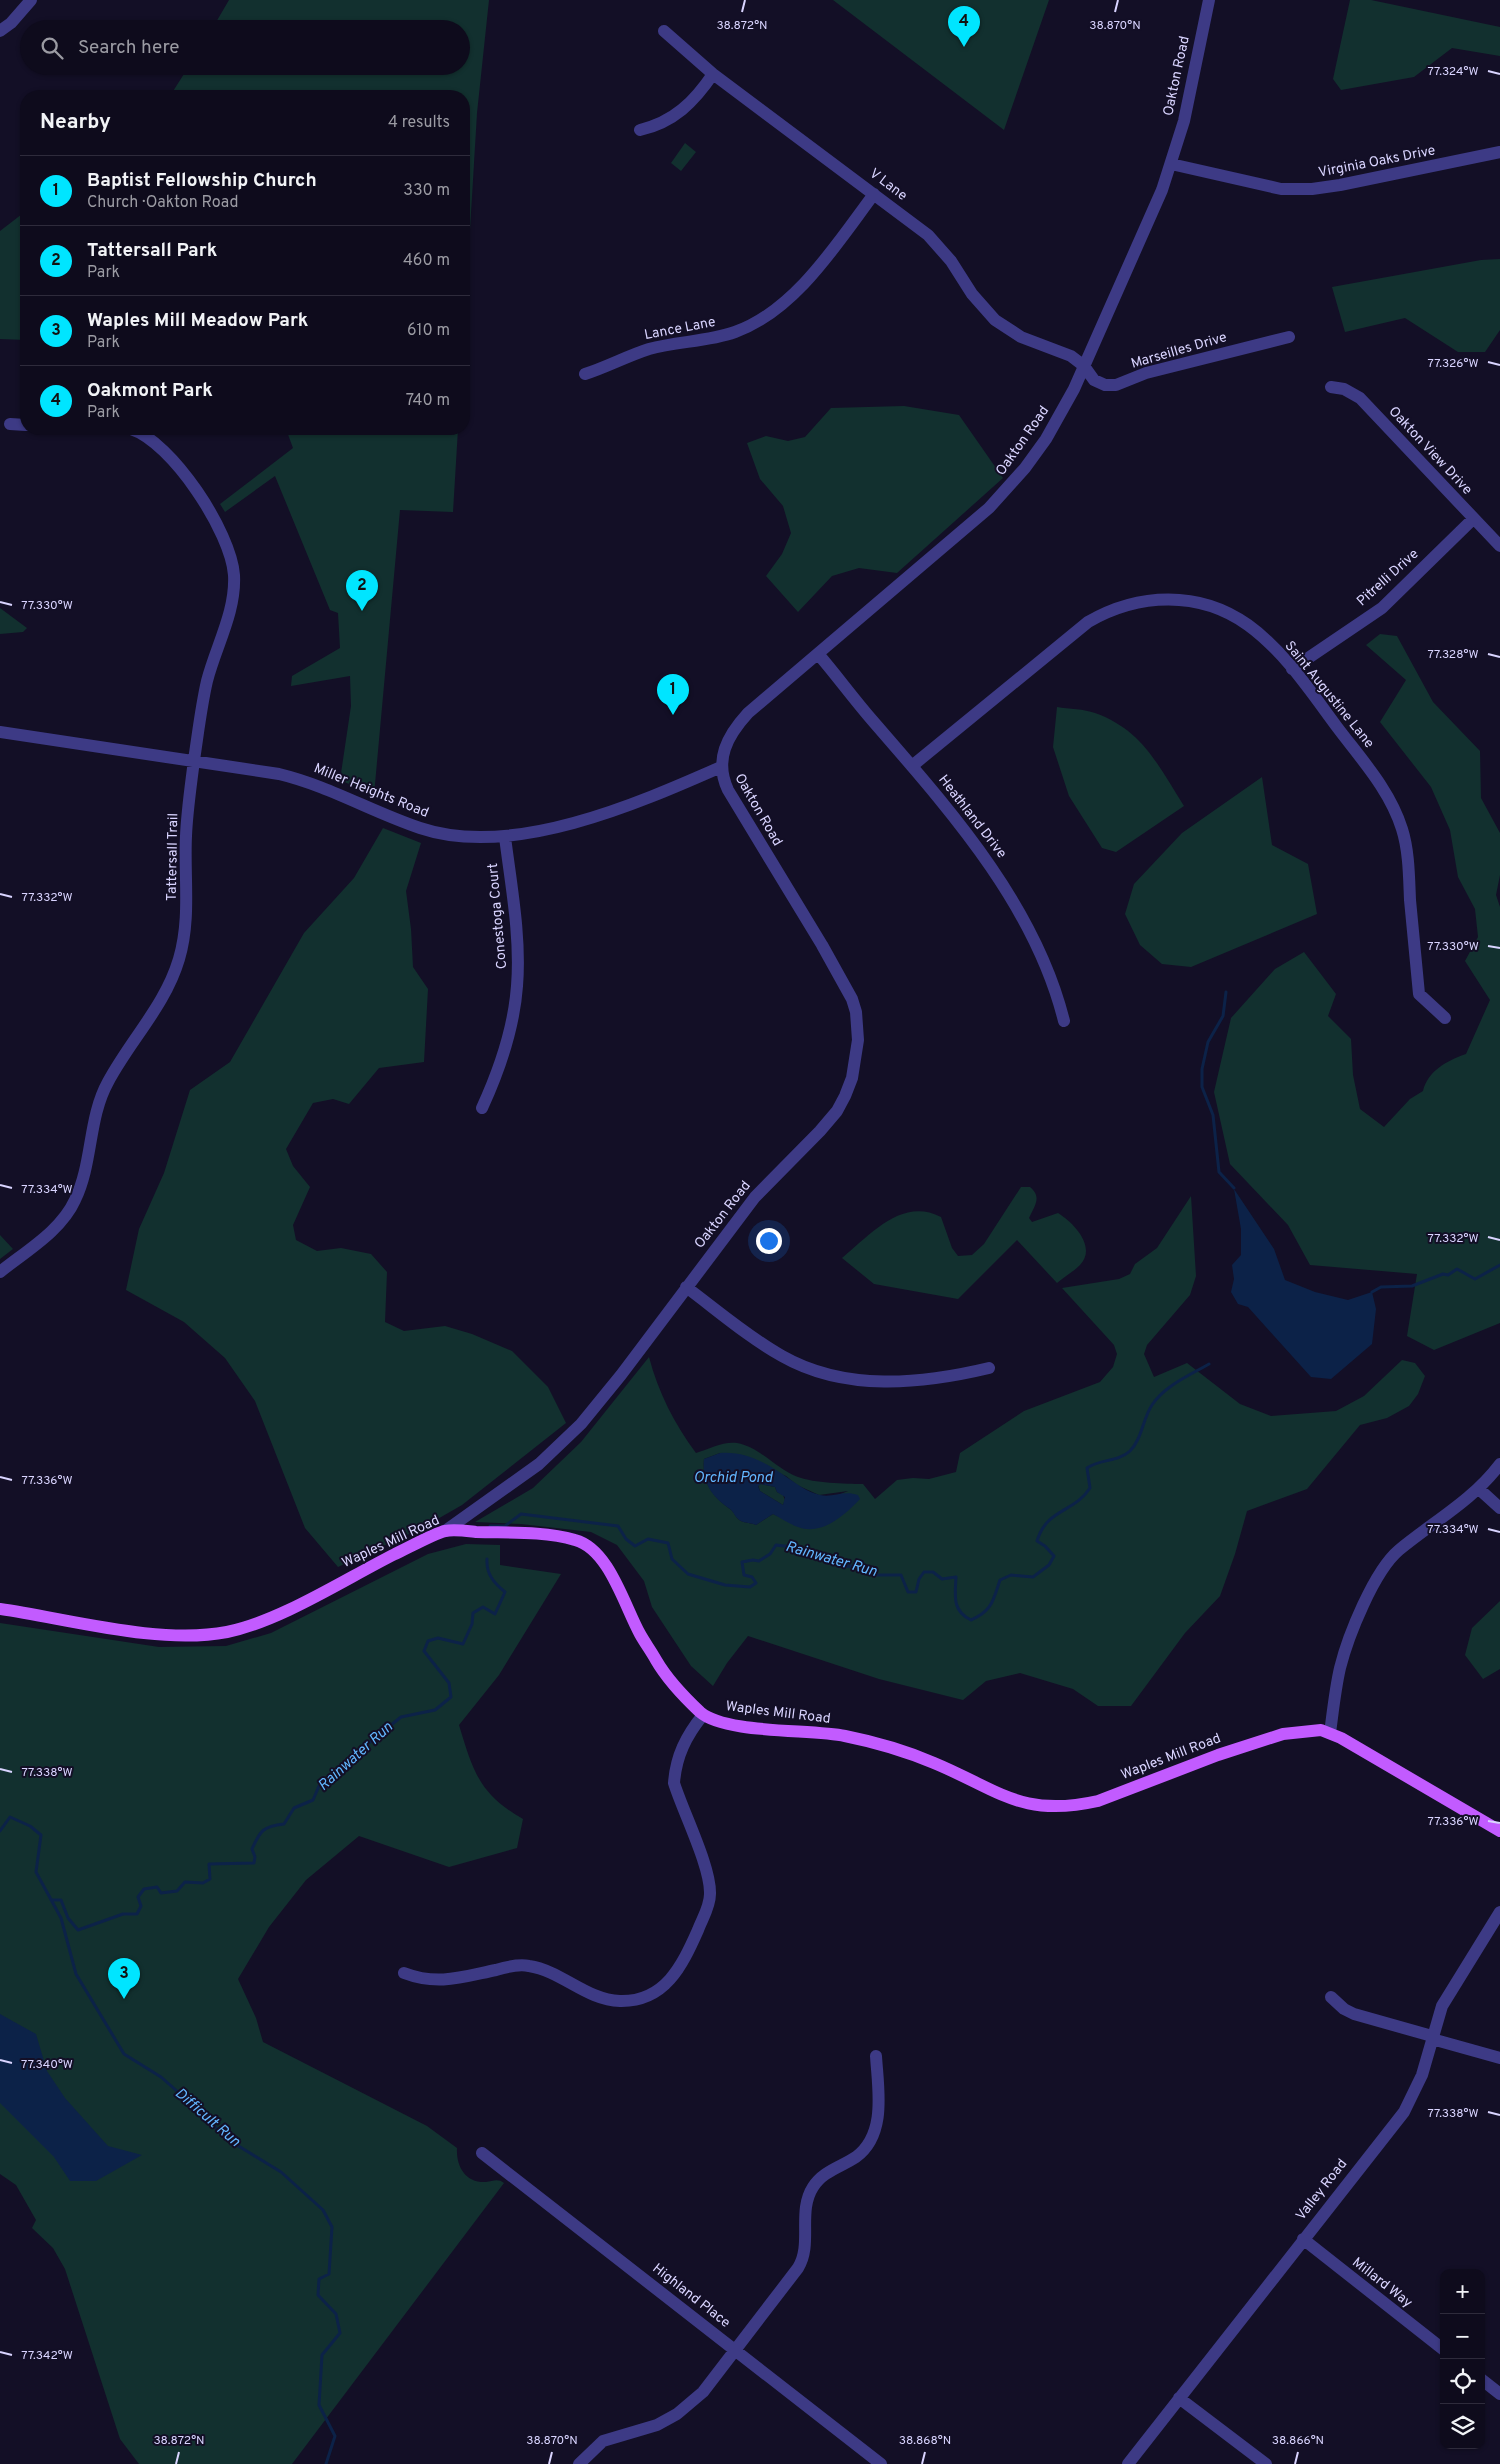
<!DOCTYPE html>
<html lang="en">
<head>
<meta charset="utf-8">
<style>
  :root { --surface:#0e0b1c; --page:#1c1929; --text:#f1f3f6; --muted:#9b9ba3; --line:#2e2b3b; --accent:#00e5ff }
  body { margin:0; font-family:Overpass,sans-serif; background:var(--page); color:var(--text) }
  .controls { position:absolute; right:15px; bottom:15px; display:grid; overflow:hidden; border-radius:10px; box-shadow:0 1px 4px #0004 }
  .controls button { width:45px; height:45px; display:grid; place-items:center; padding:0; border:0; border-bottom:1px solid var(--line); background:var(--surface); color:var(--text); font:25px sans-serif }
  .you { position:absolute; left:768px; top:1240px; width:18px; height:18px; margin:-12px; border:4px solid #fff; border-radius:50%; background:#1a73e8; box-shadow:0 0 0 8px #1a73e833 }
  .badge { display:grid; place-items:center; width:32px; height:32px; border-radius:50%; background:var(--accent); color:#111; font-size:16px; font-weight:700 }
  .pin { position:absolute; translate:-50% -41px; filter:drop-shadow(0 1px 2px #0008) }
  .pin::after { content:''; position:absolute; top:26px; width:18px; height:15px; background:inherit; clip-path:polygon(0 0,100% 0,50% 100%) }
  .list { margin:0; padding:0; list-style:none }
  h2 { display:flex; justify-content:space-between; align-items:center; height:65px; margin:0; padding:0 20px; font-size:21px }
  h2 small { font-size:16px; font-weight:400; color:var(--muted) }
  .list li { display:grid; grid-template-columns:32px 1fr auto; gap:15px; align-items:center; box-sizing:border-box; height:70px; padding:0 20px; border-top:1px solid var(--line) }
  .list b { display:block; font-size:19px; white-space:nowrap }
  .list p { margin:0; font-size:16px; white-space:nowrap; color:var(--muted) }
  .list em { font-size:16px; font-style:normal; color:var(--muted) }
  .icon { flex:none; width:28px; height:28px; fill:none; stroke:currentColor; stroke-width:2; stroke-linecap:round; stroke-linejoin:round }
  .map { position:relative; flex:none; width:1500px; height:2464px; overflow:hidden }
  .search { position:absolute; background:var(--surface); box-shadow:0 1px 4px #0004; left:20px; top:20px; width:450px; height:55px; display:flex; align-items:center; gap:12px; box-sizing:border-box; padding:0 18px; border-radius:28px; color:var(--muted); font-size:19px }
  .panel { position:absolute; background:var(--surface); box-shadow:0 1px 4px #0004; left:20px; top:90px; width:450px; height:345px; border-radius:20px }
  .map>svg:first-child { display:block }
  .green { fill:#12302f; fill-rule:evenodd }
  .water { fill:#0c2248; fill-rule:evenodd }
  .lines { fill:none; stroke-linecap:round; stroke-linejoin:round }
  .stream { stroke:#0c2248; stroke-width:3 }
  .minor { stroke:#3d3a85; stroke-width:12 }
  .major { stroke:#c25bff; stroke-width:12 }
  .ticks { fill:none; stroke:#d9d4ff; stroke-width:2 }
  .labels { text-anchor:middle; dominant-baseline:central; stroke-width:4; stroke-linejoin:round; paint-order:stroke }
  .street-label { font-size:14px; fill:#d9d4ff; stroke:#130f26 }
  .water-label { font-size:15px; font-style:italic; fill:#62b6ff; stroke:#130f26 }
  .ticks-label { font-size:12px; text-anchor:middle; fill:#d9d4ff; stroke:#130f26; stroke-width:4; stroke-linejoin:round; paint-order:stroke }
</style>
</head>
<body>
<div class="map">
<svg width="1500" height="2464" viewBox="0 0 1500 2464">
  <rect width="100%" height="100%" fill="#130f26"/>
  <!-- green -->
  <path class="green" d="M229 0H489L477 113 464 330V96H170L189 66H461V29H212Z
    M833 0H1049L1004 130Z
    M1350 0H1371L1500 27V56L1452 48 1414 77 1341 90 1333 79Z
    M685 143 696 152 681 171 671 163Z
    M26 211V340L0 339V231Z
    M1500 259V330L1485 352H1458L1405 318 1345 332 1332 287 1481 260Z
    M904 406 959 415 1003 478 897 573 859 568 832 576 798 612 766 576 782 554 791 533 783 506 760 479 747 443 766 436 788 441 805 437 831 408Z
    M286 429H458L453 512 400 510 374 795 340 780 351 706 350 676 291 686 292 676 340 648 338 613 330 610 275 476 225 512 220 504 293 448Z
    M0 608 27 628 23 632 0 634Z
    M1380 634 1397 636 1433 702 1480 751 1481 798 1500 833V875L1496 895 1500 907V1323L1434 1350 1407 1336 1417 1274 1310 1265 1288 1225 1230 1164 1214 1092 1231 1018 1275 969 1304 952 1336 994 1328 1016 1351 1039 1353 1075 1360 1109 1384 1127 1410 1099 1423 1091C1428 1071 1446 1061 1466 1054L1490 1000 1465 961 1478 937 1475 909 1458 877 1450 830 1431 787 1380 722 1406 680 1366 645Z
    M1057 707C1069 709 1084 709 1095 713 1143 730 1159 767 1184 806L1116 852 1102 848 1069 796 1053 747Z
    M1262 777 1272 845 1308 864 1317 914 1191 967 1162 964 1140 945 1125 914 1134 884 1182 833Z
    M383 828 421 843 406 891 411 929 413 967 428 989 424 1062 379 1068 349 1104 333 1099 313 1103 286 1149 293 1166 310 1187 293 1225 296 1240 317 1251 341 1248 371 1254 387 1272 385 1322 404 1331 445 1326 472 1334 512 1351 548 1387 566 1423 462 1505 422 1528 338 1567 305 1528 255 1401 225 1358 184 1322 126 1290 139 1229 164 1173 190 1090 230 1062 304 933 354 878Z
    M1021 1187H1030C1042 1197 1035 1205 1029 1218L1032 1222 1058 1213C1074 1223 1097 1247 1080 1265 1073 1272 1064 1277 1057 1283L1017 1240 958 1299 874 1284 842 1258C871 1234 902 1197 941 1217L952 1248 958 1256 972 1255 984 1244Z
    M1191 1196 1196 1276 1190 1295 1147 1345 1144 1354 1154 1377 1187 1363 1240 1404 1271 1416 1336 1411 1364 1396 1402 1360 1415 1363 1425 1376 1418 1394 1409 1406 1387 1418 1360 1425 1307 1489 1247 1511 1235 1554 1220 1596 1185 1633 1131 1706H1098L1073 1689 1020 1673 986 1681 963 1700 879 1679 748 1636 727 1663 713 1686 691 1666 652 1607 644 1581 617 1545 591 1532 521 1524 475 1522 533 1488 581 1442 649 1357C658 1392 675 1425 696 1453 709 1449 724 1441 737 1443 760 1447 776 1469 798 1477 814 1483 845 1484 863 1484L875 1499 897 1480 913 1478 929 1479 956 1472 960 1453 1024 1411 1100 1382 1113 1367 1117 1354 1114 1345 1062 1288 1119 1279 1130 1274 1135 1264 1157 1248ZM720 1453H728L786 1476 797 1485 819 1495 848 1491 782 1518 773 1514 756 1525C752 1523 745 1523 741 1521 735 1518 735 1512 730 1509 712 1496 702 1483 704 1459Z
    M0 1235 13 1249 0 1259Z
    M761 1484 775 1487 777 1492 783 1495 785 1500 783 1505 760 1491 758 1485Z
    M466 1544 500 1545V1565L561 1574 499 1675 459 1725C473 1771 479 1794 523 1819L517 1848 449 1867 359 1836 306 1880 269 1927 238 1979 256 2018 263 2042 427 2126 457 2148C456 2166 465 2183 486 2182 493 2181 498 2178 504 2183L292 2464H139L120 2439 65 2269 53 2248 32 2228 36 2220 16 2185 0 2174V1623L159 1647 226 1646 271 1633 428 1554Z
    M1500 1601V1669L1483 1679 1465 1655 1472 1628Z"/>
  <!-- water -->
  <path class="water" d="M1234 1189 1274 1249 1285 1280 1315 1292 1348 1300 1372 1292 1376 1309 1372 1344 1331 1379 1311 1377 1248 1307 1238 1304 1231 1292 1234 1279 1232 1265 1241 1255V1229Z
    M720 1453C744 1451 765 1462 785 1476 796 1483 806 1492 820 1495 833 1498 843 1490 858 1495L860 1499C845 1515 822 1536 798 1527 789 1524 781 1518 773 1514L756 1525C752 1523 745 1523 741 1521 735 1518 734 1512 730 1509 711 1496 702 1483 704 1459ZM761 1484 775 1487 777 1492 785 1497 783 1505 760 1491 758 1486Z
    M0 2014 36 2034 47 2071 65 2098 108 2146 142 2155 96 2181H70L54 2157 0 2103Z"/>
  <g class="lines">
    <!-- stream -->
    <path class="stream" d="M1226 992 1223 1016 1208 1042 1202 1069V1087L1213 1115 1219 1172 1234 1188
      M1372 1292 1381 1287 1412 1286 1443 1274 1448 1275 1457 1269 1475 1279 1500 1265
      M490 1526H505L521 1514 618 1526 626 1539 635 1546 648 1539 668 1543 672 1559 688 1574 725 1585 750 1587 756 1583 752 1577 744 1575 742 1562 753 1560 759 1561 770 1554 776 1545 800 1548 843 1567 850 1566 875 1575H901L908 1592H916L919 1579 924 1572H933L942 1579 956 1577C955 1596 952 1611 971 1620 992 1611 993 1601 1000 1580L1011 1575 1033 1577 1049 1565 1054 1556 1045 1546 1037 1541C1047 1508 1074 1513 1090 1488L1087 1468C1100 1459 1118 1462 1130 1451 1142 1439 1143 1418 1152 1405 1164 1386 1190 1375 1209 1364
      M0 1831 10 1817 30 1826 41 1835 36 1872 61 1918 76 1974 124 2054 161 2077 195 2107 227 2139 281 2172 323 2210 332 2227 329 2274 319 2279 318 2295 336 2314 340 2333 322 2355 319 2405 335 2436 326 2464
      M52 1900H61L68 1918 78 1930 123 1914H137L141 1906 138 1897 144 1889 157 1887 161 1893 177 1891 185 1882 203 1883 210 1879 209 1864 254 1863 255 1857 252 1849C260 1831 263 1826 284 1824L294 1808 313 1800 319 1786 327 1778 340 1775 364 1753 365 1746 401 1717 435 1710 451 1697 449 1683 424 1651 428 1641 438 1638 463 1644 472 1624 473 1613 483 1607 495 1614 505 1592C494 1583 486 1574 487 1559"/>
    <!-- minor -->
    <path class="minor" d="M0 31 11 23 31 0
      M664 31 713 74 928 235 951 261 972 294 995 320 1021 337 1071 356 1084 366 1094 380 1105 385H1116L1146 373 1289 337
      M640 130C674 122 694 102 713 74
      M1171 164 1281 189H1312L1340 185 1500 152
      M585 374C607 367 627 356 649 349 677 341 707 342 735 332 795 311 838 242 874 194
      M1331 387 1344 389 1360 398 1500 546
      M10 424 26 425
      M819 655C837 676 853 698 872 720 949 809 1035 904 1064 1021
      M1292 669 1382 608 1473 519
      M0 732 279 774C329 786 372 812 420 828 512 859 637 804 721 767
      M912 766 1088 622C1138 593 1199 590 1248 625 1284 651 1311 692 1337 727 1361 759 1390 790 1402 829 1409 851 1409 877 1410 900 1413 931 1416 963 1419 994L1445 1018
      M482 1108C499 1071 514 1027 517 986 521 937 511 885 505 837
      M0 1272C26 1251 61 1231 75 1200 93 1163 88 1118 108 1082 131 1039 165 1006 179 959 191 918 184 878 186 836 187 811 191 785 194 760 198 734 201 707 207 681 216 646 236 612 234 575 231 532 172 442 131 429
      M686 1287C717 1310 748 1337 782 1356 845 1392 922 1384 989 1368
      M1479 1489 1500 1508
      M445 1531 539 1464 581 1424 621 1375 755 1197 820 1131 837 1111 845 1096 852 1078 858 1040 856 1012 852 999 822 945 728 790C714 760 727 736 748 713L989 508 1025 468 1046 439 1074 389 1162 190 1184 121 1209 0
      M1330 1733C1333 1711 1335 1690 1340 1668 1348 1636 1374 1571 1399 1550 1434 1521 1472 1501 1500 1464
      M404 1973C438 1986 462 1977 496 1970 506 1967 519 1964 529 1966 562 1971 586 2000 620 2001 665 2002 682 1966 698 1930 702 1919 710 1907 710 1894 711 1867 683 1812 674 1783 676 1756 686 1736 703 1715
      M1331 1997 1344 2009 1354 2014 1432 2036
      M1432 2039 1500 2058
      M482 2153 881 2464
      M1303 2239 1444 2350
      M1481 2379 1500 2394
      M1179 2398 1266 2464
      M579 2464 603 2441 657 2425 677 2414 703 2392 798 2268C813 2244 797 2212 813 2187 823 2171 841 2167 856 2157 887 2134 878 2089 876 2056
      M1128 2464 1404 2112 1422 2075 1442 2006 1500 1912"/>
    <!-- major -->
    <path class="major" d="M0 1609C69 1619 159 1645 227 1632 281 1621 345 1579 395 1554 406 1549 435 1533 445 1531 454 1529 467 1531 476 1532 509 1533 544 1531 575 1540 609 1549 624 1605 640 1634 645 1643 651 1651 656 1660 667 1679 684 1697 700 1712 725 1734 811 1729 845 1736 875 1742 906 1751 934 1763 999 1790 1021 1818 1098 1801L1218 1755 1283 1734 1321 1730 1341 1738 1500 1831"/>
  </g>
  <!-- ticks -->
  <path class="ticks" d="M742 12 745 0M1115 12 1118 0M1488 71 1500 74M1488 362 1500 365M0 602 12 605M1488 654 1500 657M0 894 12 897M1488 946 1500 948M0 1185 12 1188M1488 1237 1500 1240M0 1477 12 1480M1488 1529 1500 1532M0 1769 12 1772M1488 1821 1500 1823M0 2060 12 2063M1488 2112 1500 2115M0 2352 12 2355M176 2464 179 2452M549 2464 552 2452M922 2464 925 2452M1295 2464 1298 2452"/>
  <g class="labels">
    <!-- street labels -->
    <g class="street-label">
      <text transform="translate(1177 76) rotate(-78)">Oakton Road</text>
      <text transform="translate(1377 162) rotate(-11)">Virginia Oaks Drive</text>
      <text transform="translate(888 185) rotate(37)">V Lane</text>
      <text transform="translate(680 329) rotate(-11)">Lance Lane</text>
      <text transform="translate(1179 351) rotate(-16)">Marseilles Drive</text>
      <text transform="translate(1023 441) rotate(-55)">Oakton Road</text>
      <text transform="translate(1430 451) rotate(47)">Oakton View Drive</text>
      <text transform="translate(1388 578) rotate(-42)">Pitrelli Drive</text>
      <text transform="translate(1329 695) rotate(51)">Saint Augustine Lane</text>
      <text transform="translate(371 791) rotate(22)">Miller Heights Road</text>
      <text transform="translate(758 810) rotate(60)">Oakton Road</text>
      <text transform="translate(972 817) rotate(52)">Heathland Drive</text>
      <text transform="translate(173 857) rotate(-89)">Tattersall Trail</text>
      <text transform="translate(498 916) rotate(-95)">Conestoga Court</text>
      <text transform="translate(723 1215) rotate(-52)">Oakton Road</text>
      <text transform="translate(391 1542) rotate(-25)">Waples Mill Road</text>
      <text transform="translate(778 1713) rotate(7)">Waples Mill Road</text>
      <text transform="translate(1171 1757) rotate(-21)">Waples Mill Road</text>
      <text transform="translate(1322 2190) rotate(-52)">Valley Road</text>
      <text transform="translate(1382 2283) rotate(38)">Millard Way</text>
      <text transform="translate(691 2296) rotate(38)">Highland Place</text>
    </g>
    <!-- water labels -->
    <g class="water-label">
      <text x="733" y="1478">Orchid Pond</text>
      <text transform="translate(831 1560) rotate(16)">Rainwater Run</text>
      <text transform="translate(356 1757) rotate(-42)">Rainwater Run</text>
      <text transform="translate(207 2118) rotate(41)">Difficult Run</text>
    </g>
  </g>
  <g class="ticks-label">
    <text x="742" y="29">38.872°N</text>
    <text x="1115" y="29">38.870°N</text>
    <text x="1453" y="75">77.324°W</text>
    <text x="1453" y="367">77.326°W</text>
    <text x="47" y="609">77.330°W</text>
    <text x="1453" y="658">77.328°W</text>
    <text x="47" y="901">77.332°W</text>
    <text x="1453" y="950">77.330°W</text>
    <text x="47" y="1193">77.334°W</text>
    <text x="1453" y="1242">77.332°W</text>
    <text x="47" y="1484">77.336°W</text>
    <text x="1453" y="1533">77.334°W</text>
    <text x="47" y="1776">77.338°W</text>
    <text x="1453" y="1825">77.336°W</text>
    <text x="47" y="2068">77.340°W</text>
    <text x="1453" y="2117">77.338°W</text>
    <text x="47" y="2359">77.342°W</text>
    <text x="179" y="2444">38.872°N</text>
    <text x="552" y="2444">38.870°N</text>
    <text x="925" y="2444">38.868°N</text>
    <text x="1298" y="2444">38.866°N</text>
  </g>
</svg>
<div class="controls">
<button>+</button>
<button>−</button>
<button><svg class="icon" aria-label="locate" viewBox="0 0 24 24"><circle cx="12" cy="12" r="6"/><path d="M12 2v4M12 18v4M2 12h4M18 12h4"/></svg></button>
<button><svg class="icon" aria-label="layers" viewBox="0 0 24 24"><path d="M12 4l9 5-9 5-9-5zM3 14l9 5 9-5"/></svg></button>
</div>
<div class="you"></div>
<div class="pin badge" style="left:673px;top:715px">1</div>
<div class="pin badge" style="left:362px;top:611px">2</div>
<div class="pin badge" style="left:124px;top:1999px">3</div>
<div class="pin badge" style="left:964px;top:47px">4</div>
<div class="search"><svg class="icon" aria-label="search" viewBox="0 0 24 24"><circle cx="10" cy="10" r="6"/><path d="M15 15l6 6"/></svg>Search here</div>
<section class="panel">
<h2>Nearby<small>4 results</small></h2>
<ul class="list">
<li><span class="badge">1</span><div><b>Baptist Fellowship Church</b><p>Church · Oakton Road</p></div><em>330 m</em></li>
<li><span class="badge">2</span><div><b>Tattersall Park</b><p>Park</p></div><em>460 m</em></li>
<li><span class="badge">3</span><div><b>Waples Mill Meadow Park</b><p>Park</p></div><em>610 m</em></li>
<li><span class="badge">4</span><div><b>Oakmont Park</b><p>Park</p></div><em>740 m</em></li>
</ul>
</section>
</div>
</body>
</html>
